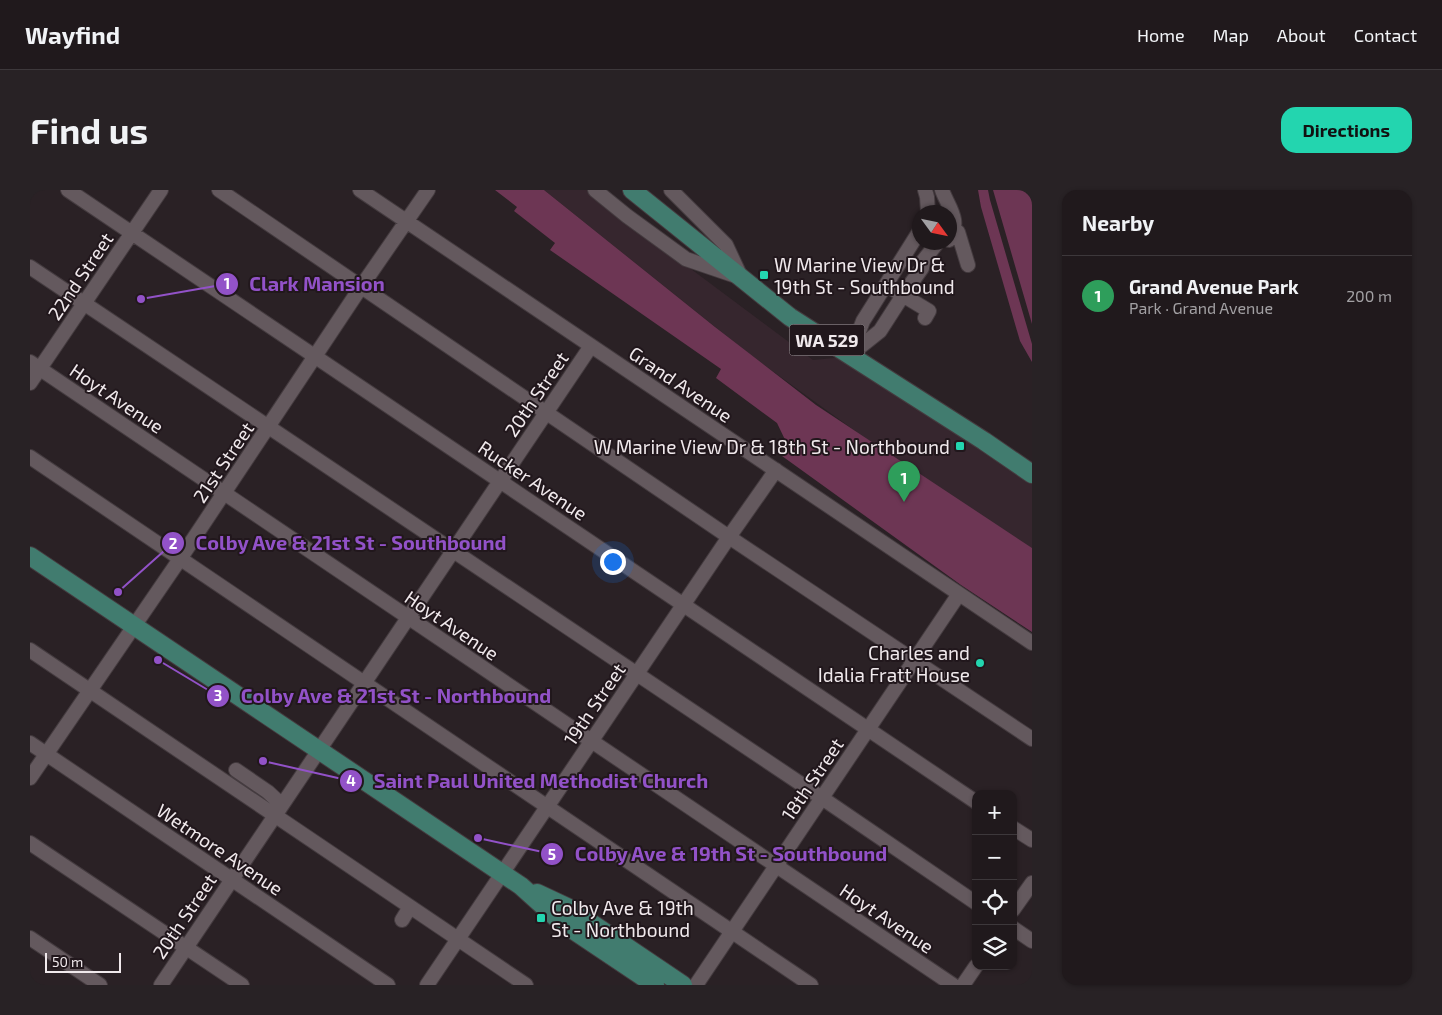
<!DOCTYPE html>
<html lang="en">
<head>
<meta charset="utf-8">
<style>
  :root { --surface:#20191c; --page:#282225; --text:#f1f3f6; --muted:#a2a0a3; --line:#3d383b; --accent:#23d5af }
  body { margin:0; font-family:"Exo 2",sans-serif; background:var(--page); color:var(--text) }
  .controls { position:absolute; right:15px; bottom:15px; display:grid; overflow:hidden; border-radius:10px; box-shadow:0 1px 4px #0004 }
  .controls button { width:45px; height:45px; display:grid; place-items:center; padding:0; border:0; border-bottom:1px solid var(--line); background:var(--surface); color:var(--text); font:25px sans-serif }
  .compass { position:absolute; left:882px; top:15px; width:45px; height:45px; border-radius:50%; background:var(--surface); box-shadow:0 1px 4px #0004; rotate:123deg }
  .scale { position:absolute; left:15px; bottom:12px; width:76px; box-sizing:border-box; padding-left:5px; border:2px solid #f0e9ec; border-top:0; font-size:14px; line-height:18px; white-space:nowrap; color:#f0e9ec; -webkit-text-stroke:4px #21171c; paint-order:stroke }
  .you { position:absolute; left:582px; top:371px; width:18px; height:18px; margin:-12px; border:4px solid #fff; border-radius:50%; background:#1a73e8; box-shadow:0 0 0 8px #1a73e833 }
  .badge { display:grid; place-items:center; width:32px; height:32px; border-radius:50%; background:var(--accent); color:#fff; font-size:16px; font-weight:700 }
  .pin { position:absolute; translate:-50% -41px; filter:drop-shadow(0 1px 2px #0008) }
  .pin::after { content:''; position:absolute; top:26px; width:18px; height:15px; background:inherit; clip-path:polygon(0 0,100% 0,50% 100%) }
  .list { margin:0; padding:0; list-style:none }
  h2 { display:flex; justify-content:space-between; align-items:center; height:65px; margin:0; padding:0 20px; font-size:21px }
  h2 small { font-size:16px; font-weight:400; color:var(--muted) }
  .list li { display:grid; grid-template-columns:32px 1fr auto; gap:15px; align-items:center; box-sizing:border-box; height:80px; padding:0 20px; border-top:1px solid var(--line) }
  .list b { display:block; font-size:19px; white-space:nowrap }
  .list p { margin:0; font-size:16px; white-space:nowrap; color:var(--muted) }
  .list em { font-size:16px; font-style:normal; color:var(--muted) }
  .icon { flex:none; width:28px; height:28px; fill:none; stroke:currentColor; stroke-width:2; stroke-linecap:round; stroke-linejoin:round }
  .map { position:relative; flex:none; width:1002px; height:795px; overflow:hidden; border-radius:15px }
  header { display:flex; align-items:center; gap:30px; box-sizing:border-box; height:70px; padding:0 25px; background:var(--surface); border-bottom:1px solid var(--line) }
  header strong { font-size:24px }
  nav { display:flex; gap:28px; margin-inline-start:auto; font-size:18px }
  .intro { display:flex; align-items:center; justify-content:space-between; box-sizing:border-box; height:120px; padding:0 30px }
  h1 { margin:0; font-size:35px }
  .button { padding:12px 22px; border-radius:15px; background:var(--accent); color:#111; font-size:18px; font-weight:700 }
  main { display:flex; gap:30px; padding:0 30px }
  aside { flex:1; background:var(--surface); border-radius:15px; box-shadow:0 1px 4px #0004 }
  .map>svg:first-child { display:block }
  .built { fill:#36262e }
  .green { fill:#6d3654 }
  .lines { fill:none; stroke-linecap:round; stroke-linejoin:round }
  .minor-casing { stroke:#443b3f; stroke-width:16 }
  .major-casing { stroke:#443b3f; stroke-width:20 }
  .minor { stroke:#64595e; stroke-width:14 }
  .major { stroke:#417c6f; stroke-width:18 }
  .poi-dot { fill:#23d5af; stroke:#21171c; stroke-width:2 }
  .labels { text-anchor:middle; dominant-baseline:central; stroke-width:4; stroke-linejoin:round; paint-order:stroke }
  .shield { fill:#21171c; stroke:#b2aaae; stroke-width:1 }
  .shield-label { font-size:18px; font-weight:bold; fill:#f0e9ec }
  .poi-label { font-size:19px; fill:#f0e9ec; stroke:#21171c; text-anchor:start }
  .street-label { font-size:19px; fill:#f0e9ec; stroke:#21171c }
  .leader { fill:none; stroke:#9252c8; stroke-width:2 }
  .callout-dot { fill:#9252c8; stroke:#21171c; stroke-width:2 }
  .mark-label { font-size:15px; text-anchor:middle; font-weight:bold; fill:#fff }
  .callout-label { font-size:20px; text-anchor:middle; font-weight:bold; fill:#9252c8; stroke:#21171c; stroke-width:4; stroke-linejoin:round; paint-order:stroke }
</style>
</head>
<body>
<header>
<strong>Wayfind</strong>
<nav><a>Home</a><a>Map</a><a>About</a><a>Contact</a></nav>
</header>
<div class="intro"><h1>Find us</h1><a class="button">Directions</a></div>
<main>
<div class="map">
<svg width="1002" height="795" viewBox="0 0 1002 795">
  <rect width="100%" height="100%" fill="#2a2125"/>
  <!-- built -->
  <path class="built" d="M514 0H561L606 38 783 170 815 167 1002 289V369L719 164Z"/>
  <!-- green -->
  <path class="green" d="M465 0H514L685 137 786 215 1002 358V442L931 395 752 266 758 256 747 233 686 188 691 179 520 60 525 53 484 21 487 17Z
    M948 0H958L960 10 1002 154V172L990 151 951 17Z
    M963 0H1002V134Z"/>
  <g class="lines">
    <!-- minor casing -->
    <g class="minor-casing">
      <path id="minor" d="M38 0 946 612
        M189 0 699 347 1002 549
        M330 0 1002 453
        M565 0 597 26 656 69 706 86
        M641 0 696 55 710 85
        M895 0 897 7 898 22
        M912 0C918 17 932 30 919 50
        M920 37 928 42 938 75
        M0 77 792 608 946 713
        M856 95 899 121 895 128
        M820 165 850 141 877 99 892 78 893 71 908 52
        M820 165 833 131 889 42
        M0 172 923 795
        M0 193 131 0
        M0 267 781 795
        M0 460 496 795
        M0 553 358 795
        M206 580 238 602 252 615
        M0 588 150 369 331 97 398 0
        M983 638 1002 650
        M0 653 212 795
        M983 720 1002 693
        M372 730 380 717
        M983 738 1002 751
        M0 748 70 795
        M131 795 561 156
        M397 795 699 347 746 280
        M666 795 929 404
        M933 795 946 776"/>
    </g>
    <!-- major casing -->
    <g class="major-casing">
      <path id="major" d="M602 0 760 127 954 251 1002 284
        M0 366 491 696 531 732 625 795
        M507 703 539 718 653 795"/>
    </g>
    <!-- minor -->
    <use href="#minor" class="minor"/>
    <!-- major -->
    <use href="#major" class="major"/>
  </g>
  <!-- markers -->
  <g class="poi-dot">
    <rect x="729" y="80" width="10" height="10" rx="2.5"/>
    <rect x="925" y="251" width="10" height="10" rx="2.5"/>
    <circle cx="950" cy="473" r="5"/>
    <rect x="506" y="723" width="10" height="10" rx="2.5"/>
  </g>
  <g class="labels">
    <!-- shield labels -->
    <rect class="shield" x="759.5" y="134.5" width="75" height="31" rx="4"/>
    <g class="shield-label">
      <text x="797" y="150">WA 529</text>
    </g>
    <!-- poi labels -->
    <g class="poi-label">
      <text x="744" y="74">W Marine View Dr &amp;<tspan x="744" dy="22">19th St - Southbound</tspan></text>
      <text x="920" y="256" text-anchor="end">W Marine View Dr &amp; 18th St - Northbound</text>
      <text x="940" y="462" text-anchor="end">Charles and<tspan x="940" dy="22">Idalia Fratt House</tspan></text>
      <text x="521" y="717">Colby Ave &amp; 19th<tspan x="521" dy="22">St - Northbound</tspan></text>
    </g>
    <!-- street labels -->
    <g class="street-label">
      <text transform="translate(50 86) rotate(-56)">22nd Street</text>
      <text transform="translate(651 194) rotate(34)">Grand Avenue</text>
      <text transform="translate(506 204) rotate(-56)">20th Street</text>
      <text transform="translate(87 208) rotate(34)">Hoyt Avenue</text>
      <text transform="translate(193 272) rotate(-56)">21st Street</text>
      <text transform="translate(503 290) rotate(34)">Rucker Avenue</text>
      <text transform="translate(422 435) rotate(34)">Hoyt Avenue</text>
      <text transform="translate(564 514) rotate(-56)">19th Street</text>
      <text transform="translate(782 589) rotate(-56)">18th Street</text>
      <text transform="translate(190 659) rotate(34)">Wetmore Avenue</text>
      <text transform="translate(154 726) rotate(-56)">20th Street</text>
      <text transform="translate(857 728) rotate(34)">Hoyt Avenue</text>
    </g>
  </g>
  <!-- callouts -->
  <path class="leader" d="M111 109L197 94M88 402L143 353M128 470L188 506M233 571L321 591M448 648L522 664"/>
  <g class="callout-dot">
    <circle cx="111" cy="109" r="5"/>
    <circle cx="88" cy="402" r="5"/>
    <circle cx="128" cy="470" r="5"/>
    <circle cx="233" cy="571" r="5"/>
    <circle cx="448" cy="648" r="5"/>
    <circle cx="197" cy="94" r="12"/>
    <circle cx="143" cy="353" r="12"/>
    <circle cx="188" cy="506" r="12"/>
    <circle cx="321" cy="591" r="12"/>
    <circle cx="522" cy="664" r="12"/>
  </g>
  <g class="mark-label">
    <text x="197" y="99">1</text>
    <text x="143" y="359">2</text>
    <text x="188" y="511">3</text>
    <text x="321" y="596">4</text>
    <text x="522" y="670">5</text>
  </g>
  <g class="callout-label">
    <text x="287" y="101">Clark Mansion</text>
    <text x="321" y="360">Colby Ave &amp; 21st St - Southbound</text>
    <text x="366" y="513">Colby Ave &amp; 21st St - Northbound</text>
    <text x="511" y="598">Saint Paul United Methodist Church</text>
    <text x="701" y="671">Colby Ave &amp; 19th St - Southbound</text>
  </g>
</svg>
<div class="controls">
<button>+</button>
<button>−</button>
<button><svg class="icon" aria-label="locate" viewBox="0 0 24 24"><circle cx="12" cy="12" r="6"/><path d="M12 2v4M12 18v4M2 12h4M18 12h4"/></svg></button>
<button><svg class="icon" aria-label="layers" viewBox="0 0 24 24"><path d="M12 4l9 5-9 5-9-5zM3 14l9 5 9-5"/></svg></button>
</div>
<svg class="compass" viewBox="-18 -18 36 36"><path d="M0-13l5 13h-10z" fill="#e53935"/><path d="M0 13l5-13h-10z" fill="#a2a0a3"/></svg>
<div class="scale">50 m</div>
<div class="you"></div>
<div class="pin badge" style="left:874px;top:312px;background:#2e9e5b">1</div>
</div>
<aside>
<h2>Nearby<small></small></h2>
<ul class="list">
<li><span class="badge" style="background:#2e9e5b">1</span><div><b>Grand Avenue Park</b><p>Park · Grand Avenue</p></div><em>200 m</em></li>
</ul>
</aside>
</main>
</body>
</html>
